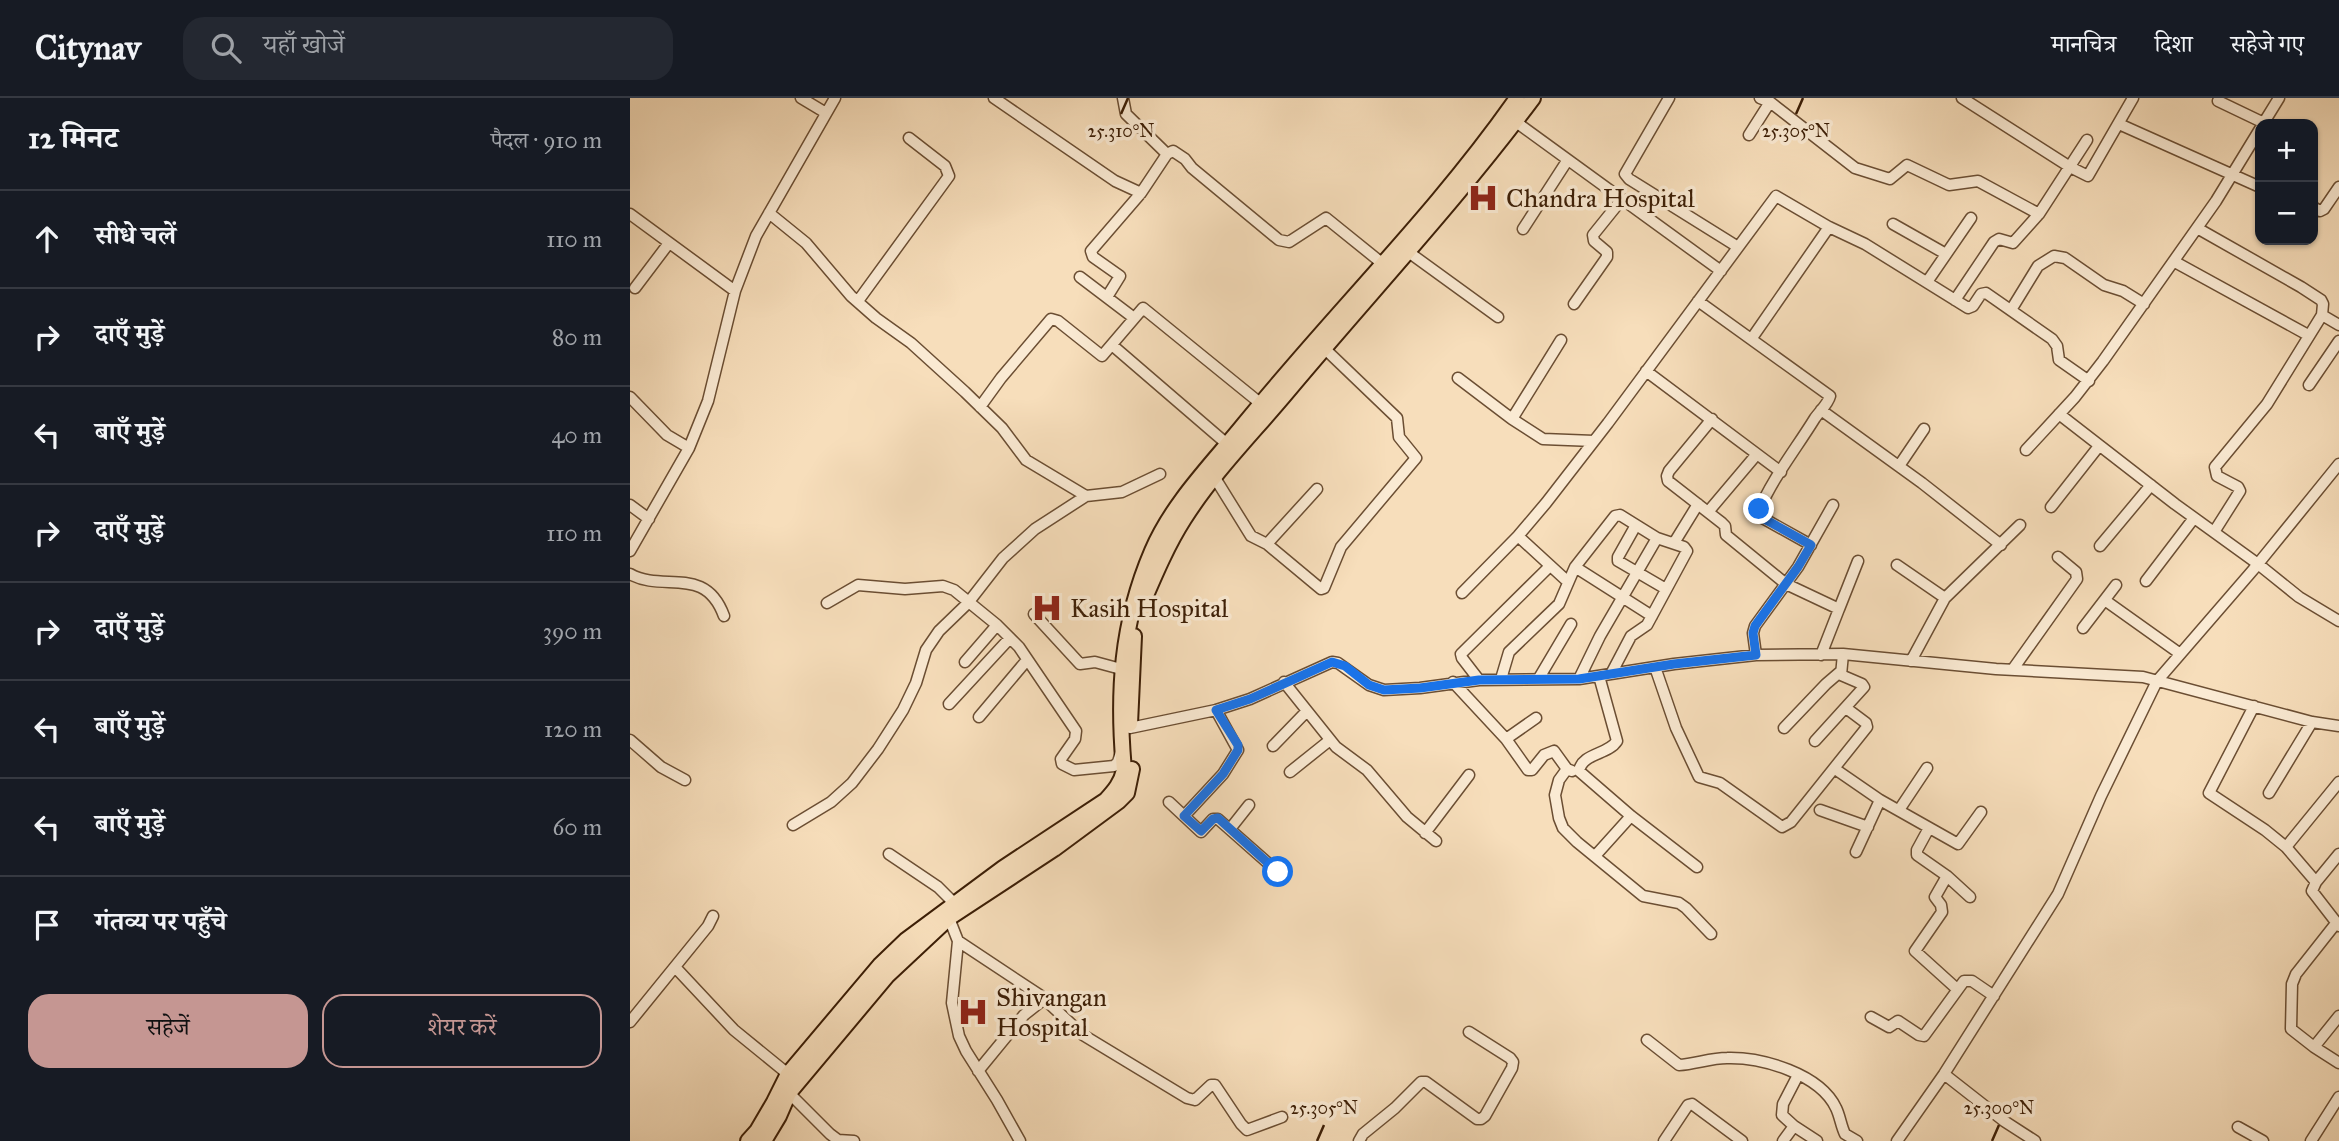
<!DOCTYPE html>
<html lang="hi">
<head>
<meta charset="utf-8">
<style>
  :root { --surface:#171b24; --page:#242831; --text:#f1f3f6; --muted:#9ea1a6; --line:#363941; --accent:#c59692 }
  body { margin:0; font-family:"IM FELL Great Primer","Noto Serif Devanagari",serif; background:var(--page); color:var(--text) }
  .controls { position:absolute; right:21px; top:21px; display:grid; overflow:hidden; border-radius:14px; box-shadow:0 2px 5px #0004 }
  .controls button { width:63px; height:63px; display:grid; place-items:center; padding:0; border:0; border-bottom:2px solid var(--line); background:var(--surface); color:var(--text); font:35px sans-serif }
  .stop { position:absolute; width:21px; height:21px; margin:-16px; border:5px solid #1a73e8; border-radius:50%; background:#fff }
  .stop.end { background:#1a73e8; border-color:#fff; box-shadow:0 2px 7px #0008 }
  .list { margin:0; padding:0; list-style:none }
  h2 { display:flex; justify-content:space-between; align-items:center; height:91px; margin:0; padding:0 28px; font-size:30px }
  h2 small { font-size:23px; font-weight:400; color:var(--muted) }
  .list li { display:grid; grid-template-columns:46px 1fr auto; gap:21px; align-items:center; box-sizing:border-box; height:98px; padding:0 28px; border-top:2px solid var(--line) }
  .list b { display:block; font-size:26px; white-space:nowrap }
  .list em { font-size:23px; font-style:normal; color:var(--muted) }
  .actions { display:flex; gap:14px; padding:21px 28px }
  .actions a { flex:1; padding:16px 0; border:2px solid var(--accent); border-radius:21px; text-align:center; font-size:24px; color:var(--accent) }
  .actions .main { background:var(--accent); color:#111 }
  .icon { flex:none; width:38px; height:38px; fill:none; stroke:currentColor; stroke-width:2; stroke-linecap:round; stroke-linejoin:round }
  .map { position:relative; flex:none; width:1709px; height:1043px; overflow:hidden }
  header { display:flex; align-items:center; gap:42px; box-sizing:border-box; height:98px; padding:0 35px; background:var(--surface); border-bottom:2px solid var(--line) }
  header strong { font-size:33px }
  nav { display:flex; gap:38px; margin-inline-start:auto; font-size:24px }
  .search { width:490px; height:63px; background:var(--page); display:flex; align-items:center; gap:18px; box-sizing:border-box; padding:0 24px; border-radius:21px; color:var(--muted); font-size:26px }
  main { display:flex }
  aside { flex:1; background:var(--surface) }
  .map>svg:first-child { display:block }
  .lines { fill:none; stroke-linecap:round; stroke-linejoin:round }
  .minor-casing { stroke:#6b4e33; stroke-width:13 }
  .highway-casing { stroke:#3c1e06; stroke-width:18 }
  .minor { stroke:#faead3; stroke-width:10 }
  .highway { stroke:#f7debb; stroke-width:14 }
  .route { stroke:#1a73e8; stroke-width:9 }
  .ticks { fill:none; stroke:#3c1e06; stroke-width:2.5 }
  .labels { text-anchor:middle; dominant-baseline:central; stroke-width:7; stroke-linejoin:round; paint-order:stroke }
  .poi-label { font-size:26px; fill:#3c1e06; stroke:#faead3; text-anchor:start }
  .ticks-label { font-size:18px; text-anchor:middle; fill:#3c1e06; stroke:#faead3; stroke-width:7; stroke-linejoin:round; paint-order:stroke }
</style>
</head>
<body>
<header>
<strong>Citynav</strong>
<div class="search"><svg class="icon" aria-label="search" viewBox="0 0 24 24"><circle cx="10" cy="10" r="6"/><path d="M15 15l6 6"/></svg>यहाँ खोजें</div>
<nav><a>मानचित्र</a><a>दिशा</a><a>सहेजे गए</a></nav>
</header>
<main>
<aside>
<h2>12 मिनट<small>पैदल · 910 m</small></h2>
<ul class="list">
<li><svg class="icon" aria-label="ahead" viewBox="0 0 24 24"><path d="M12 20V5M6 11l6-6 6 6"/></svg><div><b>सीधे चलें</b></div><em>110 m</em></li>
<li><svg class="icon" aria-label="right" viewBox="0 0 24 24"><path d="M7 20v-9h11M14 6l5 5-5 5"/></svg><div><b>दाएँ मुड़ें</b></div><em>80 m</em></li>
<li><svg class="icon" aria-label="left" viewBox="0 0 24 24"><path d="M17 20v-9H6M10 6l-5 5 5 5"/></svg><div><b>बाएँ मुड़ें</b></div><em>40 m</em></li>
<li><svg class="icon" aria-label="right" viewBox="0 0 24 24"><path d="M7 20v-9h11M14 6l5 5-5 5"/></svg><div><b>दाएँ मुड़ें</b></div><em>110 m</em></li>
<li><svg class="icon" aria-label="right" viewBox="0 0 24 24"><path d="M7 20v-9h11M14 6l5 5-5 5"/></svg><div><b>दाएँ मुड़ें</b></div><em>390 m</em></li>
<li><svg class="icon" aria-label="left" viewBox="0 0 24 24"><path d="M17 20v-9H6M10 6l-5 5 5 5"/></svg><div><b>बाएँ मुड़ें</b></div><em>120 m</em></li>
<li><svg class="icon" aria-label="left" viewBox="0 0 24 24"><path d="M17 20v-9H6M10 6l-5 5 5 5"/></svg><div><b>बाएँ मुड़ें</b></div><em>60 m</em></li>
<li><svg class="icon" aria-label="arrive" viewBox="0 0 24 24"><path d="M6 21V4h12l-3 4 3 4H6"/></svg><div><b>गंतव्य पर पहुँचे</b></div></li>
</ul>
<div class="actions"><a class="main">सहेजें</a><a>शेयर करें</a></div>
</aside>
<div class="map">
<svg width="1709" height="1043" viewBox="0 0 1709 1043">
  <rect width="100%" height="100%" fill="#f7debb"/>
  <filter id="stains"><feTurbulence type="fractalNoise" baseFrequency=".00286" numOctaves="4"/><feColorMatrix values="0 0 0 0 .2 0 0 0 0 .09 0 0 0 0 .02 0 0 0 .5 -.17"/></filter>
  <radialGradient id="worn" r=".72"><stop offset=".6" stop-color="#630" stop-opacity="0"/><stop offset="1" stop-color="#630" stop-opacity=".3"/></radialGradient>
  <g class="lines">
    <!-- minor casing -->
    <g class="minor-casing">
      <path id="minor" d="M171 0 196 15
        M364 0 485 83 511 95
        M493 0 496 16 537 56
        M1039 0 995 76 999 81 1108 149
        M1332 0 1440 69 1458 78 1503 0
        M1588 3 1634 25
        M1140 4 1225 70 1260 81 1277 67 1319 87 1348 83 1409 116
        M886 24 1091 173
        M1489 26 1630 89
        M1633 26 1649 0
        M1119 37 1140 4 1130 0
        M1683 109 1690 113 1694 111 1709 89
        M139 115 176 145 221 198 246 220 281 245 335 294 372 330 396 362 456 398 492 394 530 376
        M0 116 105 193
        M1263 126 1316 156
        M1567 130 1671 189 1691 202 1693 206 1692 217 1637 306 1585 369 1587 378 1608 389 1610 393 1584 434
        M893 131 937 63
        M777 153 868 219
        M1545 164 1678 237
        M450 179 504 220
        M1297 184 1341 120
        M5 190 39 145
        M477 199 490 178 463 159 461 153 511 95 537 56 543 53 555 61 562 70 649 142 659 144 696 120 753 166
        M1325 202 1364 144 1369 141 1383 145 1409 116 1457 42
        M228 203 319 78 315 68 279 40
        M1068 203 1200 298C1198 306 1190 313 1185 320 1166 351 1141 382 1128 415L1129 418 1181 447
        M944 206 977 159V154L964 143 963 137 992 101
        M1381 212 1408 168 1424 158 1435 160 1474 187 1493 193 1514 206
        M1692 217 1709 227
        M1122 240 1199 129
        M482 247 597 346
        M1016 273 1151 374
        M828 280 882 321 913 341 964 343
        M1679 287 1709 243
        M0 299 37 337 59 350
        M350 309 371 280 421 221 428 223 472 258 513 210 630 305
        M1191 312 1292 385 1371 447
        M1429 316 1545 406 1628 466 1669 499 1709 523
        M882 321 931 242
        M1082 321 1039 373 1037 378 1038 383 1092 425 1095 428 1096 437 1156 486 1209 511 1191 557
        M1396 352 1445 299 1473 263 1586 103 1630 31
        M1269 368 1294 331
        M585 380 621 438 637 446 687 391
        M0 407 19 421
        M1421 409 1469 348
        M1078 414 1127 356
        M1006 427 988 459V463L1036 491
        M888 438 937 483
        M1044 445 1068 406
        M637 446 691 491 694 490 711 449 786 360 769 339 767 320 694 250
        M1470 448 1521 387
        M0 453 59 350 78 303 105 193 126 138 205 0
        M1267 467 1315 500
        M945 469 1022 518
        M0 476C33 495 75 466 94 518
        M1516 483 1564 420
        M832 495 888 438 916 405 978 325 1146 98 1199 129 1235 146 1338 210 1343 208 1351 196 1356 195 1422 241 1427 248 1429 262 1459 283
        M1476 503 1549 555
        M197 505 228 487 275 491 313 488 324 492 367 527 389 549 446 633 445 641 431 661 432 666 444 672 484 668 488 664 491 654
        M1209 511 1228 463
        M404 516 450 566 465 564 491 571
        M1453 530 1486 487
        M1126 557 1123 535 1125 528 1168 469 1203 407
        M1281 563 1315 500 1390 427
        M335 564 367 527
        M1025 569 1046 630 1069 679 1090 685 1152 729 1161 724 1237 629 1236 625 1216 610
        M1383 571 1447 481 1446 474 1428 459
        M969 578 987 643C978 657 952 655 949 673L1001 718 1067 769
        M909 580 941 526
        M871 581 879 554 929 506 945 469 985 418 990 417 1027 440 1054 449 1057 453 1017 527 1001 538 981 576
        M949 581 970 538 1027 440
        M849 582 832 560 831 556 920 468
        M654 584 706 649 737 672 777 719 806 743
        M823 584 876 641 898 672H902L914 657 924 653 937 671 942 673
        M319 606 380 540
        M1624 608 1579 695 1635 732 1656 749 1686 784
        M349 619 397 562
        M500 630 586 612 620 601 702 564 708 565 739 587 754 592 790 590 849 582 949 581 1044 566 1126 557 1213 556 1366 571 1513 579 1682 624 1709 628
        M1154 630 1196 586 1210 574
        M876 641 906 620
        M0 642 31 669 55 682
        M1185 643 1234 589 1232 586 1211 577 1213 556
        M643 648 676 614
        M937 671 929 682 925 697 929 720 933 730 947 744 1013 798 1049 805 1056 810 1081 836
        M1205 671 1250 702 1328 746 1351 714
        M660 674 700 642
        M1639 695 1682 624
        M539 704 571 734 583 721H588L648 774
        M1190 712 1238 729
        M1269 712 1297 670
        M554 718 593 676 608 652 586 612
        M163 727 201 704 222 685 248 651 273 612 286 585 296 552 309 533 338 505 373 460 405 431 456 398
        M1299 730 1287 752V757L1317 778 1340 799
        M600 731 619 707
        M795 735 839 677
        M1656 749 1709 684
        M1226 754 1250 702
        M259 756 308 789 324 805
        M965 758 1001 718
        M1317 778 1305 799 1311 807 1312 814 1285 853 1327 891
        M317 815 328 843 322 905 329 938 336 953 367 1002 390 1043
        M1707 824 1666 876 1662 886 1661 931 1684 949 1709 965
        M1709 828 1682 793 1686 784 1709 756
        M328 843 411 898 453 937 557 1000 565 1002 581 987H585L611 1026 617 1032 652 1019
        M45 869 104 932 158 976
        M1241 919 1259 929 1268 923 1289 937 1294 938 1334 883H1342L1364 898
        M0 924 78 828 83 818
        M1017 942 1049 967C1065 966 1081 960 1097 960 1132 959 1190 976 1206 1010 1210 1018 1211 1028 1215 1036L1227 1043
        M1684 949 1709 918
        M348 973 394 917 413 902
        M1314 976 1374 1023 1405 1043
        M1168 977 1153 1006 1152 1017 1164 1028 1187 1043
        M159 995 200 1036 208 1042 224 1043
        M1608 1029 1633 1043
        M729 1043 733 1036 765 1010 791 984H796L847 1021H851L855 1018 882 970 883 964 880 960 839 934
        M1034 1043 1058 1007 1062 1006 1112 1043
        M1153 1043 1164 1028
        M1267 1043 1314 976 1428 796 1471 698 1527 583 1623 472 1709 366
        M1681 1043 1709 999"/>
    </g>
    <!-- highway casing -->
    <g class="highway-casing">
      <path id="highway" d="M514 502C526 474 538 446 554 421 583 375 623 335 658 293 740 195 827 102 903 0
        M500 626 504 538
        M118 1043 127 1033 144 1004 158 976 250 867 276 842 373 770 476 702C485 692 491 685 494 672 487 595 491 525 522 453 543 404 582 366 615 325 704 215 806 116 887 0
        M134 1043 149 1018 159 995 257 878 319 820 424 751 489 703 497 695 502 671"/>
    </g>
    <!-- minor -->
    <use href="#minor" class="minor"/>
    <!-- highway -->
    <use href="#highway" class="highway"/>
  </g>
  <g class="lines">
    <!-- route -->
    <path class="route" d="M648 774 588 720 583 721 571 733 554 718 593 676 608 652V647L586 612 620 601 702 564 715 568 739 587 754 592 790 590 849 582 949 581 1044 566 1126 557 1123 535 1125 528 1168 469 1181 447 1129 418V411"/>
  </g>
  <!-- ticks -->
  <path class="ticks" d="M491 16 498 0M1166 16 1173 0M687 1043 694 1027M1362 1043 1369 1027"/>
  <!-- icons -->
  <defs>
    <g id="hospital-bare" transform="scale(2.415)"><path d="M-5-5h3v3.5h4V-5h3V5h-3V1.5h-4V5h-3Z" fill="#8f2418" stroke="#faead3" stroke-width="2.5" paint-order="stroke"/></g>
  </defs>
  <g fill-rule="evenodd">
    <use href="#hospital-bare" x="853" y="100"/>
    <use href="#hospital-bare" x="417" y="510"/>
    <use href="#hospital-bare" x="343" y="914"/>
  </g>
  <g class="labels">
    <!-- poi labels -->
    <g class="poi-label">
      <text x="876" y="100">Chandra Hospital</text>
      <text x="440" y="510">Kasih Hospital</text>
      <text x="366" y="899">Shivangan<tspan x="366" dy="30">Hospital</tspan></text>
    </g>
  </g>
  <g class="ticks-label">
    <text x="491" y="39">25.310°N</text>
    <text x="1166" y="39">25.305°N</text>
    <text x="694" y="1016">25.305°N</text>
    <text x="1369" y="1016">25.300°N</text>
  </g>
  <rect width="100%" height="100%" filter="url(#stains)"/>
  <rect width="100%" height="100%" fill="url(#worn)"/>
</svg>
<div class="controls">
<button>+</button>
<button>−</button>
</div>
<div class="stop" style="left:648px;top:774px"></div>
<div class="stop end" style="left:1129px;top:411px"></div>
</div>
</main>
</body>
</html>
